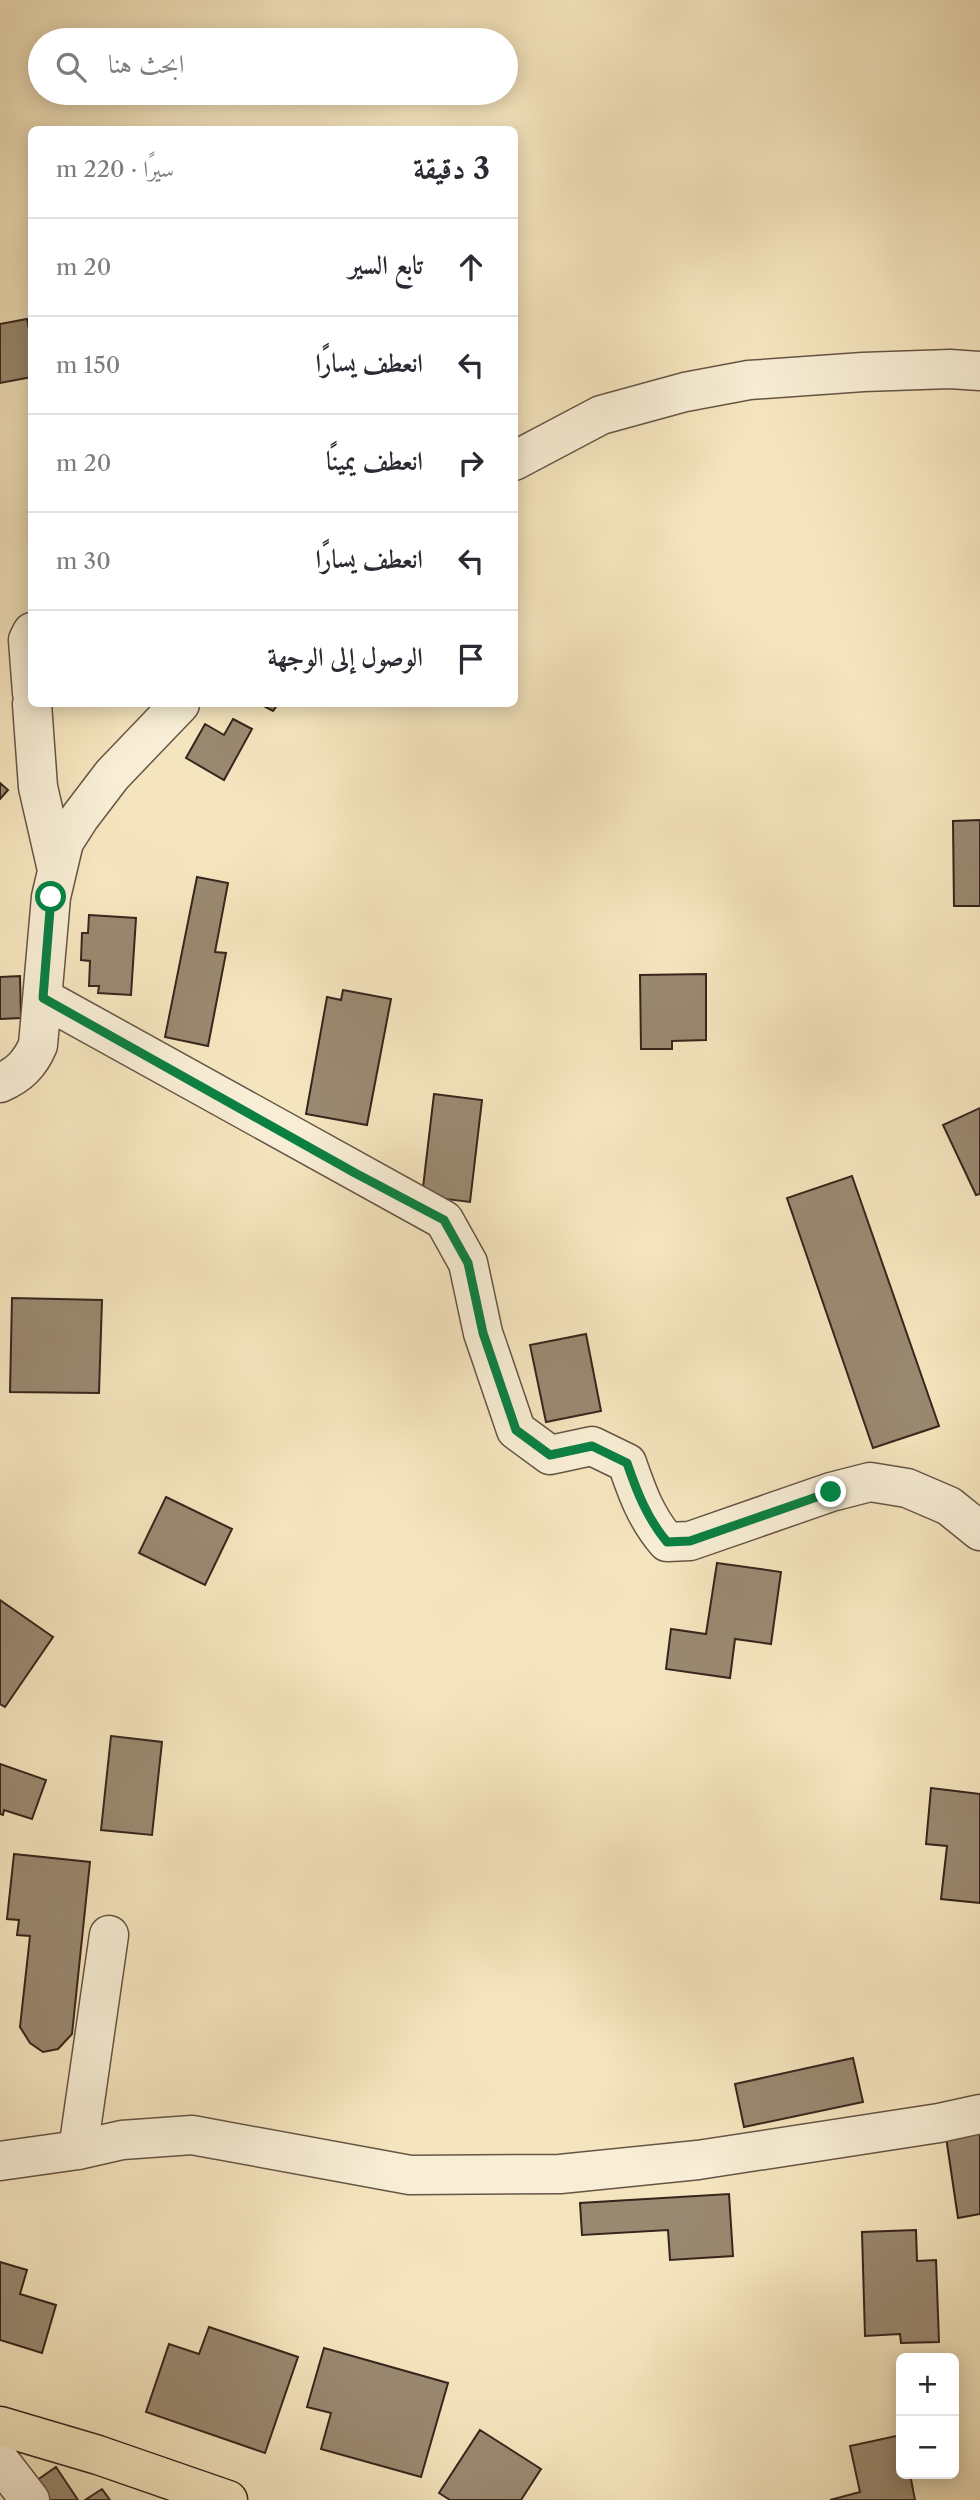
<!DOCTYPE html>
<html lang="ar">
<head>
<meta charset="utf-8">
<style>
  :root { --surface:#fff; --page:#f2f2f3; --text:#2b2b33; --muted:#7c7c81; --line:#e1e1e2 }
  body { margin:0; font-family:"Libre Caslon Text",Amiri,serif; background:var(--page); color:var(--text); direction:rtl }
  .controls { position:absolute; right:21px; bottom:21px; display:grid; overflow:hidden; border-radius:10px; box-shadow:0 4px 18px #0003 }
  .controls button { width:63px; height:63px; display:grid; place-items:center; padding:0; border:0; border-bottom:2px solid var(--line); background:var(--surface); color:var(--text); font:35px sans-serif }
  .stop { position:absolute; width:21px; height:21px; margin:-16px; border:5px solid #0b8043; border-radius:50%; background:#fff }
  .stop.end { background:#0b8043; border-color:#fff; box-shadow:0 2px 7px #0008 }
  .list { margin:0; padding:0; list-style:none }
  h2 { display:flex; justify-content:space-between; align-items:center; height:91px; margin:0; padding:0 28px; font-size:30px }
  h2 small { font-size:23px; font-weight:400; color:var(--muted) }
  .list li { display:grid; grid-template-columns:46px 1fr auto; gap:21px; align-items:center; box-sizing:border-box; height:98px; padding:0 28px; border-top:2px solid var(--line) }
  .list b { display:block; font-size:26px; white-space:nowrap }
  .list em { font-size:23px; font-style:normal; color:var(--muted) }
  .icon { flex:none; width:38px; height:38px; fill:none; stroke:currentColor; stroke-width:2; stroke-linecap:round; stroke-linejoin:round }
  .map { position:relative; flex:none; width:980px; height:2500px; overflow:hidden; direction:ltr }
  .search { position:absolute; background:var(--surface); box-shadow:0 4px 18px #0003; left:28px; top:28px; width:490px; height:77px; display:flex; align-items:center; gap:18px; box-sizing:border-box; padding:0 24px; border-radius:38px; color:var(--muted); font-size:26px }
  .panel { position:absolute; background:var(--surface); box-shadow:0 4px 18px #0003; left:28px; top:126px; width:490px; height:581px; border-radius:10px; direction:rtl }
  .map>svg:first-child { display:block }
  .building { fill:#9a8971; stroke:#37251d; stroke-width:2 }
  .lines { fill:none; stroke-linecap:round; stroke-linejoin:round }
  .minor-casing { stroke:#665545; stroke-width:41 }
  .major-casing { stroke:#37251d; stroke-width:41 }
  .minor { stroke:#f8eed5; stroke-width:38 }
  .major { stroke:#f5e5be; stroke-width:38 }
  .route { stroke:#0b8043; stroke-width:9 }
</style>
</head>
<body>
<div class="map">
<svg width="980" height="2500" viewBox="0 0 980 2500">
  <rect width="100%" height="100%" fill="#f5e5be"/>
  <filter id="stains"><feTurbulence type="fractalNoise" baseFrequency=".00286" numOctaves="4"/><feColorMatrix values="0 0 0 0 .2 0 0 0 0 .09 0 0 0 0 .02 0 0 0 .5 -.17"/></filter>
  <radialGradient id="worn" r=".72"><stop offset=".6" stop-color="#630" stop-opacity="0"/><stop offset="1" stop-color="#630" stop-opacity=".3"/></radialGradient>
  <!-- building -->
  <path class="building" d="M27 319 32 344V377L0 383V324Z
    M260 704H278L273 711Z
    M233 719 252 729 224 780 186 758 205 724 224 735Z
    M0 783 8 790 0 799Z
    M980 820V906H954L953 821Z
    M197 877 228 883 215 952 226 953 208 1046 165 1037Z
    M89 915 136 918 131 995 98 993 99 986H89L90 961 81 960 82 933H88Z
    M706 974V1040L672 1041V1049H641L640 975Z
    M20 976 21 1018 0 1019V977Z
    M343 990 391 999 367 1125 306 1114 327 997 341 1000Z
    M434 1094 482 1100 470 1202 422 1196Z
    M980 1108V1194L976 1195 943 1125Z
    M852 1176 939 1426 873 1448 787 1198Z
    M12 1298 102 1300 99 1393 10 1392Z
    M586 1334 601 1411 546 1422 530 1345Z
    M166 1497 232 1529 205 1585 139 1553Z
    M717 1563 781 1572 771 1644 735 1639 730 1678 666 1669 671 1629 706 1634Z
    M0 1600 53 1637 5 1707 0 1704Z
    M111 1736 162 1742 152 1835 101 1830Z
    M0 1764 46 1780 32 1819 4 1810 3 1815 0 1814Z
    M931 1788 980 1794V1903L941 1899 947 1846 926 1844Z
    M14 1854 90 1862 72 2034 58 2049 43 2052 30 2043 20 2027 30 1936 17 1935 19 1920 7 1919Z
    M853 2058 863 2102 744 2127 735 2084Z
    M980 2132V2214L958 2218 946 2137Z
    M729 2194 733 2256 670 2260 668 2230 582 2235 580 2203Z
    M916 2230 917 2261 936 2260 939 2342 901 2343 900 2334 865 2336 862 2232Z
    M0 2262 27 2270 20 2294 56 2305 42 2353 0 2340Z
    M209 2327 298 2357 265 2453 146 2412 169 2344 199 2354Z
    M324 2348 448 2383 421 2477 321 2449 331 2413 307 2407Z
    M480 2430 541 2469 521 2500H450L439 2493Z
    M901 2435V2474H910L915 2500H830L860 2492 850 2446Z
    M56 2467 78 2500H44L33 2483Z
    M102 2489 110 2500H85Z"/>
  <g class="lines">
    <!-- minor casing -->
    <g class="minor-casing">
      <path id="minor" d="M514 461 601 415 685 392 749 380 863 372 950 369 980 371
        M32 632 28 640 32 693
        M32 704 38 787 57 870
        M43 998 444 1220 468 1263 483 1333 516 1430 550 1455 592 1446 627 1463C637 1492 646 1518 667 1542L690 1541 831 1492 870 1482 907 1488 949 1506 980 1531
        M0 1083C19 1075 30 1064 38 1045L51 897 64 842 80 817 112 775 180 704
        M78 2150 109 1935
        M0 2161 78 2150 122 2140 192 2135 410 2175 560 2174 698 2160 939 2123 980 2114
        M0 2461 30 2500"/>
    </g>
    <!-- major casing -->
    <g class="major-casing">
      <path id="major" d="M0 2426 98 2455 228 2500"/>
    </g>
    <!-- minor -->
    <use href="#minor" class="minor"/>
    <!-- major -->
    <use href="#major" class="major"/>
  </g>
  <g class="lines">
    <!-- route -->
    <path class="route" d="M51 897 43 998 355 1173 444 1220 468 1263 483 1333 516 1430 550 1455 592 1446 627 1463C637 1492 647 1518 667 1542L690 1541 831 1492"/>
  </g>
  <rect width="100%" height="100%" filter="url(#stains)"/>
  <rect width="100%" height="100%" fill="url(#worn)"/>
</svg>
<div class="controls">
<button>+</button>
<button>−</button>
</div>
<div class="stop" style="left:51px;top:897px"></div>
<div class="stop end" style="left:831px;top:1492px"></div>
<div class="search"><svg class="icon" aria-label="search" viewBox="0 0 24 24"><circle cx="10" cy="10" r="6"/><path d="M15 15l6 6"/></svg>ابحث هنا</div>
<section class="panel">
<h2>3 دقيقة<small>سيرًا · 220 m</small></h2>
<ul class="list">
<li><svg class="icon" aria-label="ahead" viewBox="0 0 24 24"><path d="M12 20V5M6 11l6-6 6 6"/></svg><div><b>تابع السير</b></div><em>20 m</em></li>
<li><svg class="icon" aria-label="left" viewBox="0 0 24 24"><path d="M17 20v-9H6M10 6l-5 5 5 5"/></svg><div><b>انعطف يسارًا</b></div><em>150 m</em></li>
<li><svg class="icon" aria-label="right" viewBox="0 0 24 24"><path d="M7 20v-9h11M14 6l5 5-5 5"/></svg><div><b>انعطف يمينًا</b></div><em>20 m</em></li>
<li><svg class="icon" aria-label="left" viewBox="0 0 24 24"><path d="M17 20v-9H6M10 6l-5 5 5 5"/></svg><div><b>انعطف يسارًا</b></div><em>30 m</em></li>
<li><svg class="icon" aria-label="arrive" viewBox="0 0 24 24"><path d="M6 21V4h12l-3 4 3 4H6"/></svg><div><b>الوصول إلى الوجهة</b></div></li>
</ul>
</section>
</div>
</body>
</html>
